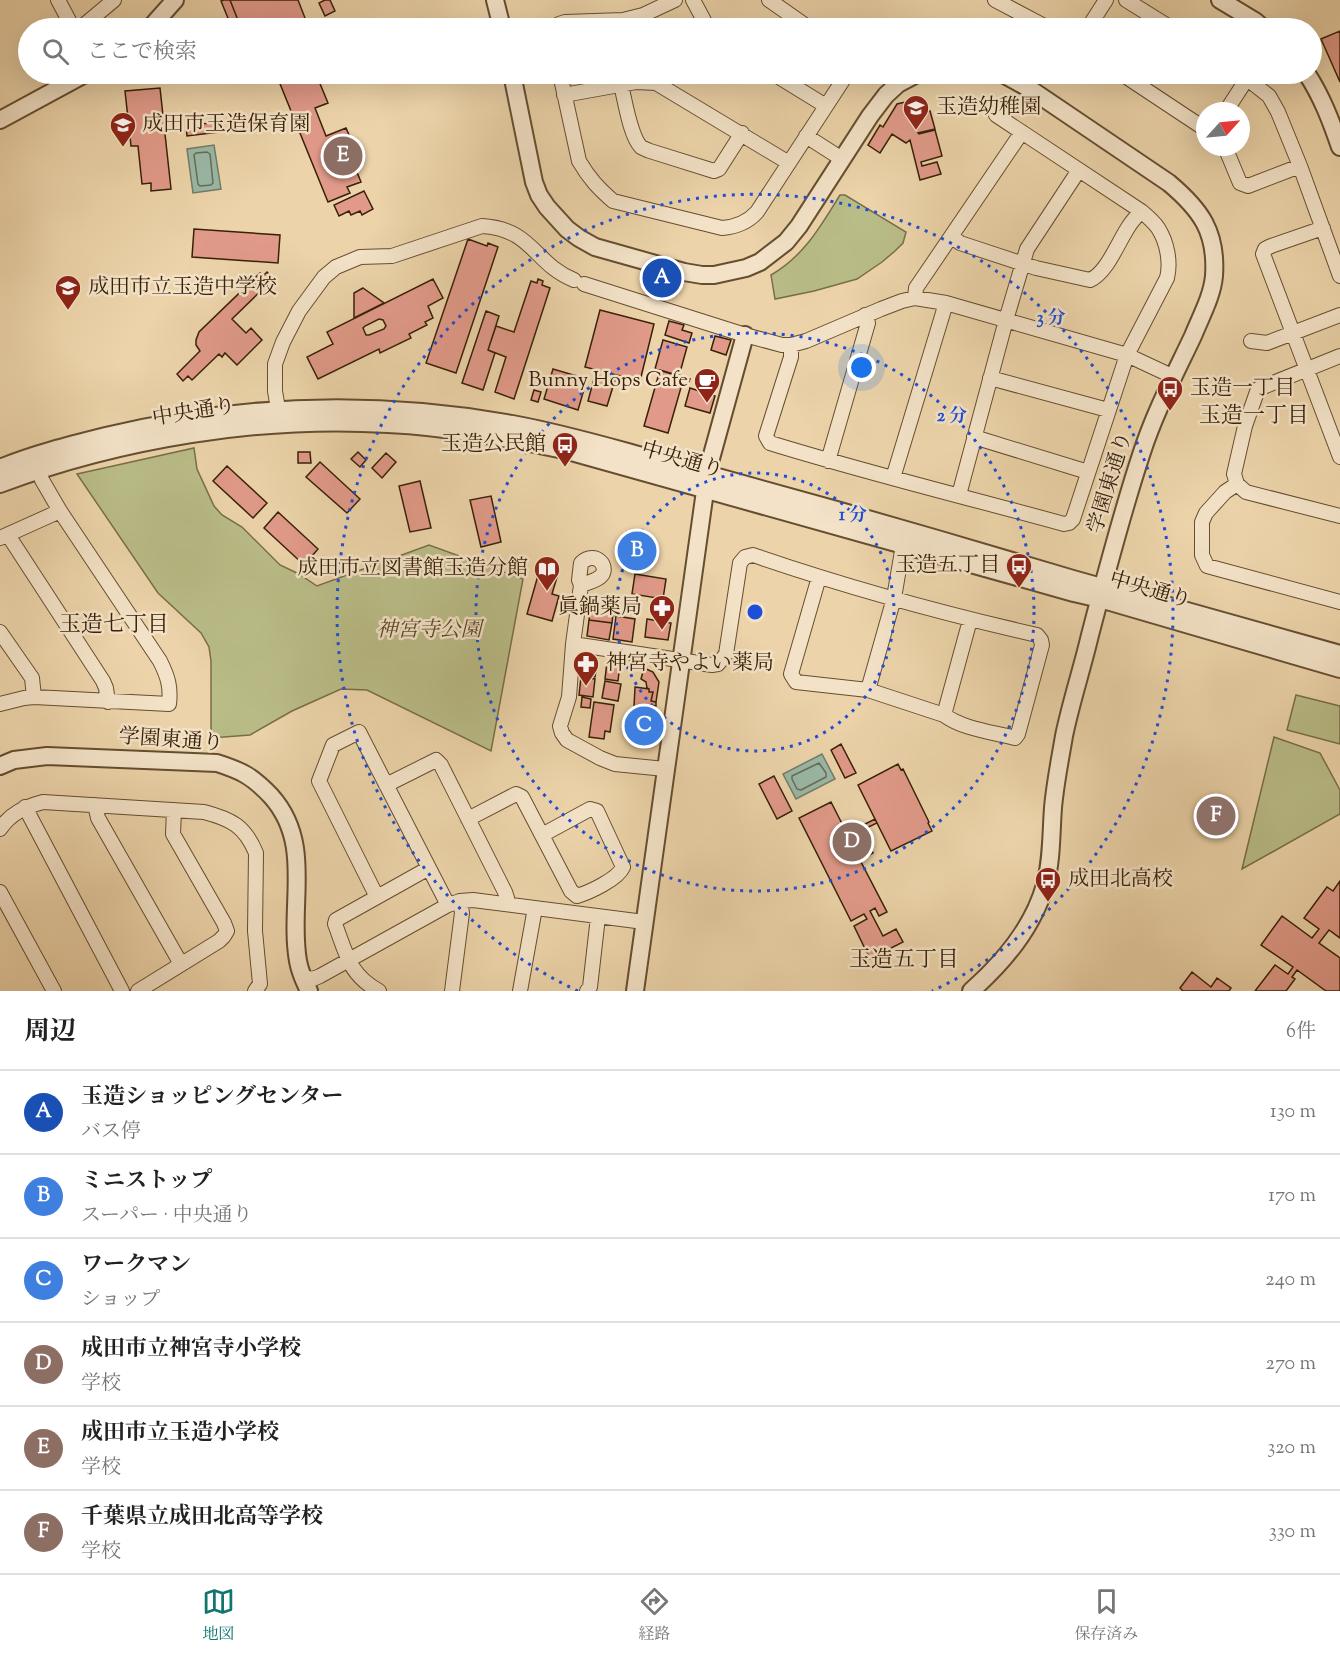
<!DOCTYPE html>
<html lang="ja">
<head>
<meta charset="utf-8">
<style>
  :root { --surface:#fff; --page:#f2f2f2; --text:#222; --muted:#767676; --line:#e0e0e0; --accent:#0f766e }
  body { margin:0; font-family:"Sorts Mill Goudy","Noto Serif JP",serif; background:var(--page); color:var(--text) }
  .compass { position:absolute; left:1196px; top:102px; width:54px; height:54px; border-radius:50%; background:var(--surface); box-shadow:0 6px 24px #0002; rotate:63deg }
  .you { position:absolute; left:862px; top:368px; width:21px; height:21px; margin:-15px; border:4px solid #fff; border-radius:50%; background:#1a73e8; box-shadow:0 0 0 9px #1a73e833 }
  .badge { display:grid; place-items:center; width:39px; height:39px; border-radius:50%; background:var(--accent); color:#fff; font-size:20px; font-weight:700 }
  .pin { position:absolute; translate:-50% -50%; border:3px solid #fff; box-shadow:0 2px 6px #0006 }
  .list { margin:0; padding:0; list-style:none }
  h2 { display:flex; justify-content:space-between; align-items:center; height:78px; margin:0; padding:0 24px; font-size:26px }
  h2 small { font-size:20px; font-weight:400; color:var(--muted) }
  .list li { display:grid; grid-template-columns:39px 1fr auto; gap:18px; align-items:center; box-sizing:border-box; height:84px; padding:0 24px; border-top:2px solid var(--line) }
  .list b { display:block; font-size:22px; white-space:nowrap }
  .list p { margin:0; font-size:20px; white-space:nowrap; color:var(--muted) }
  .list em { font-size:20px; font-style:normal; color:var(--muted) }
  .icon { flex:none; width:33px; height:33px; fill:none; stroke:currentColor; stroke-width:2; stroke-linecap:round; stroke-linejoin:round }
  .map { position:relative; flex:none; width:1340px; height:991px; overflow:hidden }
  .search { position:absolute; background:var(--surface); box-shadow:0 6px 24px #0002; left:18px; right:18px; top:18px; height:66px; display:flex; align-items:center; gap:15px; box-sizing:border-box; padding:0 21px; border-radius:33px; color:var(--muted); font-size:22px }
  .sheet { height:582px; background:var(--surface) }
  nav { display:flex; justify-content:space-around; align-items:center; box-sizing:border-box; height:84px; border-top:2px solid var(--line); background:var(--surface); font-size:16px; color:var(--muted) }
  nav a { display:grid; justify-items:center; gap:3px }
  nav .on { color:var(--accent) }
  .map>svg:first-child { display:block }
  .green { fill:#b9bc87; stroke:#786e48; stroke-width:1.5 }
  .water { fill:#99b8a6; stroke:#727c67; stroke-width:1.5 }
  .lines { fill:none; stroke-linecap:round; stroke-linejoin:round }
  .shore { stroke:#686c57; stroke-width:1.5 }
  .building { fill:#e19a89; stroke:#382108; stroke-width:1.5; fill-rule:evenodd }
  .minor-casing { stroke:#654e30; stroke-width:16 }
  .tertiary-casing { stroke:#654e30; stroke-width:20 }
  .minor { stroke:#f3e2c7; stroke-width:14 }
  .tertiary { stroke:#f3e2c7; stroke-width:16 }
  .ring { fill:none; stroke:#1d4ed8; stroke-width:3; stroke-dasharray:3 6 }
  .labels { text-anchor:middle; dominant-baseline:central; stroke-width:5; stroke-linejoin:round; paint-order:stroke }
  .poi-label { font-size:21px; fill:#382108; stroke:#f3e2c7; text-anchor:start }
  .street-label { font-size:21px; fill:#382108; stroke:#f3e2c7 }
  .park-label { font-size:21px; font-style:italic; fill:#584828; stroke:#f3e2c7 }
  .neighbourhood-label { font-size:22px; fill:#382108; stroke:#f3e2c7 }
  .centre { fill:#1d4ed8; stroke:#f3e2c7; stroke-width:3 }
  .ring-label { font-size:18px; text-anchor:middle; font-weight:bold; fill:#1d4ed8; stroke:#f3e2c7; stroke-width:5; stroke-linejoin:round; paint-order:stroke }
</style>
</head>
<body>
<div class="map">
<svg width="1340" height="991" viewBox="0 0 1340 991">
  <rect width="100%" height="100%" fill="#ecd3a9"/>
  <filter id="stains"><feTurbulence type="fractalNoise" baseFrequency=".00333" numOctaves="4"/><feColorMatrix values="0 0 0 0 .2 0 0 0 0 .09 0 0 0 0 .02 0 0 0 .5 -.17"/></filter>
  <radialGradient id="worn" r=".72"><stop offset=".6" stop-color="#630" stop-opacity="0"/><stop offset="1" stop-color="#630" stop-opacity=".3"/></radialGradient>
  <!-- green -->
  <path class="green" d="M840 195H845L906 232 903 243 895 251 882 262 857 279 814 291 775 299 771 275C804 256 820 227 840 195Z
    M194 448 197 469 214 506 222 515 242 527 280 565 299 574 317 586 429 545 523 579 491 751 367 690 341 689 292 711 250 735 211 738V661L209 647 201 633 158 593 77 474Z
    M1296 695 1340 706V744L1287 730Z
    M1274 737 1320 753 1340 790V814L1242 869Z"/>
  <!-- water -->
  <path class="water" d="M214 145 221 189 193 193 187 149Z
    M822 754 835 779 796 799 783 774Z"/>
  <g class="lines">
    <!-- shore -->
    <path class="shore" d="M207 152 210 154 213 183 211 185 200 186 198 184 194 155 196 153Z
      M819 763 826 773V777L801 790 797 789 792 779V776Z"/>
  </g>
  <!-- building -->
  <path class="building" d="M224 0H230L241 28H232L221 1Z
    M230 0H298L305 18 278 28H241Z
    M325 0H330L335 11 325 16 319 3Z
    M1340 31V82L1321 39Z
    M276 74H316L328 103 315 108 326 136 346 128 352 142 346 145 361 182 347 187 350 193 328 202Z
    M160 88 171 189 151 191V183L142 184 138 146H131L125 91Z
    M910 101 911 105 924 102 926 112 930 111 935 129 918 133 919 134 935 130 942 156 921 162 922 166 937 162 941 174 920 180 910 140 906 143 892 134 880 153 868 145 880 125 883 127 897 104Z
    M218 122 219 132 187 136 186 126Z
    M364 191 373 209 362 215 360 211 351 215 349 211 339 216 334 205Z
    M194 229 280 235 278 263 192 257Z
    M468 239 487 246 488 243 498 247 456 373 426 363Z
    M267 272 273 279 232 319 246 333 251 328 262 340 237 365 225 353 222 357 219 354 192 380 188 376 183 381 177 374 200 351 196 345V340L199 332 260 273 263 276Z
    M433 279 443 298 428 306 433 318 425 322 427 325 409 334 411 338 380 353 379 349 318 379 307 357 333 344 327 332ZM379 319 383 320 386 326 384 329 369 335H366L363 328 365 326Z
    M538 279 543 281 542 285 550 288 514 399 495 392 506 357 488 350 496 326 514 332 531 281 537 283Z
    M363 288 384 303 354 318V293Z
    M600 310 654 324 640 381 585 367Z
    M486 311 499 316 488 350 495 353 483 390 462 383Z
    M669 321 684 325 682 330 692 333 689 343 665 335Z
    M715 336 731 340 726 355 711 350Z
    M663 340 687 347 679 376 655 369Z
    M553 369 587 379 578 410 544 399Z
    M660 370 690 379 687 386 682 384 668 433 644 426Z
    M595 375 615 380 607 406 588 401Z
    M690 388 715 396 710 413 685 406Z
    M534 390 541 392 538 402 531 400Z
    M298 452H310L311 463H298Z
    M358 452 366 460 360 467 351 459Z
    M386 453 396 462 382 478 372 468Z
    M320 462 360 499 347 513 306 477Z
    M227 466 267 503 253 518 213 481Z
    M420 481 431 528 410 532 399 486Z
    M491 496 501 542 481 547 470 500Z
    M278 512 318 549 304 565 264 528Z
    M627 532 646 535 642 566 622 563Z
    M539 572 557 577 552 594 559 596 552 621 527 614Z
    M635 574 666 579 663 599 632 594Z
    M590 611 613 614 612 623 589 620Z
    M616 616 635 619 632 642 613 639Z
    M647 619 671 623 668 640 645 637Z
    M589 620 612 623 609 640 587 636Z
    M576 661 597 664 595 677 574 674Z
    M607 662 620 664 618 681 605 679Z
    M644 668 653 672 659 682 656 702 651 701 653 692H649V689L647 688 646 682 641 679Z
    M581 677 595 679 593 697 579 695Z
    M605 681 621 684 618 701 602 698Z
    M635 687 649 689V692H653L651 701 656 702V706L647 705 646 709 634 707Z
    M582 697 591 699 590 708 581 707Z
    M594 702 614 705 610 732 605 731 604 739 589 737Z
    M634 713 656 717 653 739 630 736Z
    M640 737 653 739 652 745 640 743Z
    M841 744 856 773 845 778 831 750Z
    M898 764 901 770 903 769 929 822 928 823 932 831 891 851 858 785Z
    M774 776 792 811 777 819 759 784Z
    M831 802 854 847 867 841 873 853 860 860 887 912 879 916 875 908 870 911 883 936 896 929 903 942 870 959 854 926 867 919 864 914 851 921 799 818Z
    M875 819 877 823 860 831 853 845 851 841 857 828Z
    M1340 881V938L1329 930 1319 943 1340 958V991H1326L1297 970 1292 977 1295 979 1286 991H1255L1275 965 1288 974 1293 967 1261 945 1282 916 1312 938 1319 929 1304 918 1327 887 1333 891Z
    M1192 972 1211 987 1217 978 1231 988 1229 991H1183L1180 988Z"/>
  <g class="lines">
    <!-- minor casing -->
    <g class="minor-casing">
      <path id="minor" d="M58 0 73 28
        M693 0 708 28
        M769 0 809 28
        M995 0 1048 28
        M1126 0 1171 28
        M73 28 83 26 114 0
        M555 28 559 24 565 22 623 20 643 15 675 0
        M1088 28 1106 0
        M560 74 579 161C589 178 598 188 613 201L722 228C735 227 748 222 757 212L847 74
        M774 74 826 106
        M1122 74 1205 129
        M1241 74 1269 96 1278 112 1300 166 1340 276
        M621 85C625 100 630 136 641 147 643 148 647 150 650 151L714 171 719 169 742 133
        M564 95 636 82 656 83 789 163
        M1226 111 1250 74
        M806 136 842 159
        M1225 147 1240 183 1248 186 1300 166
        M1323 228 1271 246 1265 249 1263 254 1340 457
        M952 236 960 243 1036 268 1090 280C1107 273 1118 242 1129 226 1132 221 1137 216 1141 211
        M584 284 745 335 782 345H791L806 341 881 309 902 301 915 298 946 303 1127 355 1174 377
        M915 298 916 288 1022 132
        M1251 341 1267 343 1340 315
        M791 345V357L766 436 770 443C867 473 966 497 1064 524L1069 523 1073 519 1127 355 1167 278C1171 262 1167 242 1158 228 1154 222 1147 216 1141 211L996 115
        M1340 356 1258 389 1245 426 1234 474 1237 484 1246 492 1340 516
        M990 378 1108 410
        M280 421 275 391V364L283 342 299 311 324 277 336 267 360 257 392 256 482 226C533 229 534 264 574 280
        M974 437 1088 472
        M828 461 868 323 865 315
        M39 470 42 480 60 511
        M893 478 946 303
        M1237 484 1225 492 1206 513 1202 522V555L1207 566 1340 602
        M959 495 1006 320 1027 249 1079 170
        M8 535 103 681 106 688 108 702
        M0 538 60 511 160 661C168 677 171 687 169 704L34 697 24 698 0 704
        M581 585C587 583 595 581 600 577 611 568 596 549 581 563L579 580 581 585 573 644 569 697 560 726 562 733 567 740 600 758 615 764 665 769
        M0 632 32 678 34 697
        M573 644 712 665 718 664 726 654 740 563 745 557 753 555C846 587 941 613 1037 635L1041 640 1042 645 1018 734 1015 738C992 732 963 729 944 715L868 690 796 682 791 674 819 577
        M868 690 894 598 903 545
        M944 715 970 620
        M386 785 436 760 441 765 505 892 507 898V904
        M95 805 98 818 181 964
        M25 807 122 991
        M468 819 516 794 522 797 571 891 577 896
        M0 829C11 813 25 807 43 802L204 812C231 819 245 826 256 853L255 931 260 984 255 991
        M542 835 590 809 597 811 623 867C618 879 590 892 577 896
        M0 892 54 991
        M377 897 319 781 333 745 359 732 448 905
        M302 977 313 979 320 976 448 905 460 901 473 900 644 922
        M138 991 219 941 224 936 227 931 224 923 173 834 174 810
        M379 991C349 975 346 953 335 924L336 920 429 868
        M452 991 462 913 460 901
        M520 991 535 908
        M587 991 590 987 598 917"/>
    </g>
    <!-- tertiary casing -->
    <g class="tertiary-casing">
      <path id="tertiary" d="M495 0 502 28
        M1220 0 1255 21 1263 28
        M150 28 175 0
        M512 74 534 182 539 195 547 207 567 229 579 238 595 247 684 272 702 275H714L746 268 760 262 786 242 799 226 870 116 886 95 898 84 917 74
        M1307 74C1322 97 1331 121 1340 147
        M0 120 85 74
        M0 468C34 454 70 445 106 436 239 404 377 400 512 424 557 432 602 445 646 457 711 475 776 493 840 511 918 533 995 556 1073 579 1162 604 1251 629 1340 654
        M0 484C120 439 260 416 388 424 449 427 508 438 568 451L1074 593 1100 599 1340 669
        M0 766 14 760 47 756 217 763C242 771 252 776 271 796 314 844 288 904 298 961 300 972 304 981 309 991
        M635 991 705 491 707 473 745 335
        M971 991C1004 962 1033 928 1045 885 1052 860 1051 834 1053 808 1055 784 1060 760 1064 736 1071 702 1082 669 1090 635 1106 574 1122 512 1142 452 1155 412 1175 374 1193 336 1201 316 1212 297 1214 276 1217 232 1201 210 1169 183L1030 89 1003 74"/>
    </g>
    <!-- minor -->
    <use href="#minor" class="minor"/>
    <!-- tertiary -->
    <use href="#tertiary" class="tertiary"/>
  </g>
  <!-- distance rings -->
  <g class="ring">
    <circle cx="755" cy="612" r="139"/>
    <circle cx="755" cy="612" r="279"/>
    <path d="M578 991A418 418 0 1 1 932 991"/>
  </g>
  <!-- icons -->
  <defs>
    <g id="school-pin" transform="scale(1.35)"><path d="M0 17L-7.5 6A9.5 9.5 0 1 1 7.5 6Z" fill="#8f2418" stroke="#f3e2c7"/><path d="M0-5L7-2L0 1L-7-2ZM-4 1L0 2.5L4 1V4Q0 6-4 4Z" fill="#fff"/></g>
    <g id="cafe-pin" transform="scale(1.35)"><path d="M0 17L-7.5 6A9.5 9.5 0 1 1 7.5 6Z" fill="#8f2418" stroke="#f3e2c7"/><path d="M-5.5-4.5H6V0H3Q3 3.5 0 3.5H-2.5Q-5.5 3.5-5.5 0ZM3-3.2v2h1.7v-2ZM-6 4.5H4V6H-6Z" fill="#fff"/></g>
    <g id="bus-pin" transform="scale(1.35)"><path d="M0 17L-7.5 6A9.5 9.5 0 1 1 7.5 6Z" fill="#8f2418" stroke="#f3e2c7"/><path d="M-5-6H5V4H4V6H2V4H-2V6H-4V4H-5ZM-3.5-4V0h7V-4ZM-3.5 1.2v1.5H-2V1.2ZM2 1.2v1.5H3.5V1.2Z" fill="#fff"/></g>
    <g id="library-pin" transform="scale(1.35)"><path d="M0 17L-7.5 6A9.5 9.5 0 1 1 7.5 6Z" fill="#8f2418" stroke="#f3e2c7"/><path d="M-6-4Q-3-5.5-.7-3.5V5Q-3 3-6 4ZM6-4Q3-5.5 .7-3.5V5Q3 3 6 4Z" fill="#fff"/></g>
    <g id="pharmacy-pin" transform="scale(1.35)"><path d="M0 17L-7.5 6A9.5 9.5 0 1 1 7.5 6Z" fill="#8f2418" stroke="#f3e2c7"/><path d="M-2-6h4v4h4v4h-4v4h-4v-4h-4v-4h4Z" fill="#fff"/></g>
  </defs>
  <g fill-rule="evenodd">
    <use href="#school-pin" x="916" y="108"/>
    <use href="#school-pin" x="123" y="125"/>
    <use href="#school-pin" x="68" y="288"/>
    <use href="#cafe-pin" x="707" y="381"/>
    <use href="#bus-pin" x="1170" y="389"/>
    <use href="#bus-pin" x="565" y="445"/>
    <use href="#bus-pin" x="1019" y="566"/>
    <use href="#library-pin" x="547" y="569"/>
    <use href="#pharmacy-pin" x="662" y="608"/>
    <use href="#pharmacy-pin" x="586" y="664"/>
    <use href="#bus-pin" x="1048" y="880"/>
  </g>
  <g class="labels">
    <!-- poi labels -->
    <g class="poi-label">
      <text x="936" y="108">玉造幼稚園</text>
      <text x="142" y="125">成田市玉造保育園</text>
      <text x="88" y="288">成田市立玉造中学校</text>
      <text x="688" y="381" text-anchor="end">Bunny Hops Cafe</text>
      <text x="1190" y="389">玉造一丁目</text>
      <text x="546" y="445" text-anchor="end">玉造公民館</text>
      <text x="1000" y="566" text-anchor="end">玉造五丁目</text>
      <text x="528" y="569" text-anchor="end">成田市立図書館玉造分館</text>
      <text x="642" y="608" text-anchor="end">眞鍋薬局</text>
      <text x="606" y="664">神宮寺やよい薬局</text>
      <text x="1068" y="880">成田北高校</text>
    </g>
    <!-- street labels -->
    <g class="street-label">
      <text transform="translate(194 413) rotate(-9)">中央通り</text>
      <text transform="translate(682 461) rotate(16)">中央通り</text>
      <text transform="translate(1111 483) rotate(-73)">学園東通り</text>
      <text transform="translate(1150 591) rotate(16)">中央通り</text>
      <text transform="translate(171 741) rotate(4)">学園東通り</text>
    </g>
    <!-- park labels -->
    <g class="park-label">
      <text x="429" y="631">神宮寺公園</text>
    </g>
    <!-- neighbourhood labels -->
    <g class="neighbourhood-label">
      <text x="1254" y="417">玉造一丁目</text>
      <text x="114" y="626">玉造七丁目</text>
      <text x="904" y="961">玉造五丁目</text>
    </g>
  </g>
  <circle cx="755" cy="612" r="9" class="centre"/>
  <g class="ring-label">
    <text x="1051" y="323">3 分</text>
    <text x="952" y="421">2 分</text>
    <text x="853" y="520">1 分</text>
  </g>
  <rect width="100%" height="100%" filter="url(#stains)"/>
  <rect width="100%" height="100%" fill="url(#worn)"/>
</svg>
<svg class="compass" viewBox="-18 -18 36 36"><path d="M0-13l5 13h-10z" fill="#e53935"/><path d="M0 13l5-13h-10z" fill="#767676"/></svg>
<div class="you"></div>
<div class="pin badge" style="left:662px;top:278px;background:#1a4fb4">A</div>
<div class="pin badge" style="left:637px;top:551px;background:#3f7fe0">B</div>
<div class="pin badge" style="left:644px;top:726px;background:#3f7fe0">C</div>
<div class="pin badge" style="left:852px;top:842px;background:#8d6e63">D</div>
<div class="pin badge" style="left:343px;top:156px;background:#8d6e63">E</div>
<div class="pin badge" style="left:1216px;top:816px;background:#8d6e63">F</div>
<div class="search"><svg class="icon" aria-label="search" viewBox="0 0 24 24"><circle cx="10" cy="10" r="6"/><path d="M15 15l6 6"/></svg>ここで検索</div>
</div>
<section class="sheet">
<h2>周辺<small>6件</small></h2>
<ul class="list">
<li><span class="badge" style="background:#1a4fb4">A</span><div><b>玉造ショッピングセンター</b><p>バス停</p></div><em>130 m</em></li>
<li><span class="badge" style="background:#3f7fe0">B</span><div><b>ミニストップ</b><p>スーパー · 中央通り</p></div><em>170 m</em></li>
<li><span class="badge" style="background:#3f7fe0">C</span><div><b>ワークマン</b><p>ショップ</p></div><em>240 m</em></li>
<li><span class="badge" style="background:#8d6e63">D</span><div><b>成田市立神宮寺小学校</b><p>学校</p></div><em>270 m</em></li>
<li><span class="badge" style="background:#8d6e63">E</span><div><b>成田市立玉造小学校</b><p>学校</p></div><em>320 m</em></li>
<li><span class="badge" style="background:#8d6e63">F</span><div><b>千葉県立成田北高等学校</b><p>学校</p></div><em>330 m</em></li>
</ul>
</section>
<nav>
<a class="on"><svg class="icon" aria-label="map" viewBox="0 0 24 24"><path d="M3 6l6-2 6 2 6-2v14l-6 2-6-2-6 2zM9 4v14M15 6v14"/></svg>地図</a>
<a><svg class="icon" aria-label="directions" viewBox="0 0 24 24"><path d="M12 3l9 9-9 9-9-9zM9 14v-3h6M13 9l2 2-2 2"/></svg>経路</a>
<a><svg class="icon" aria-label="saved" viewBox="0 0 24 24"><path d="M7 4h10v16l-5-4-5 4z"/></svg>保存済み</a>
</nav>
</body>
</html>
